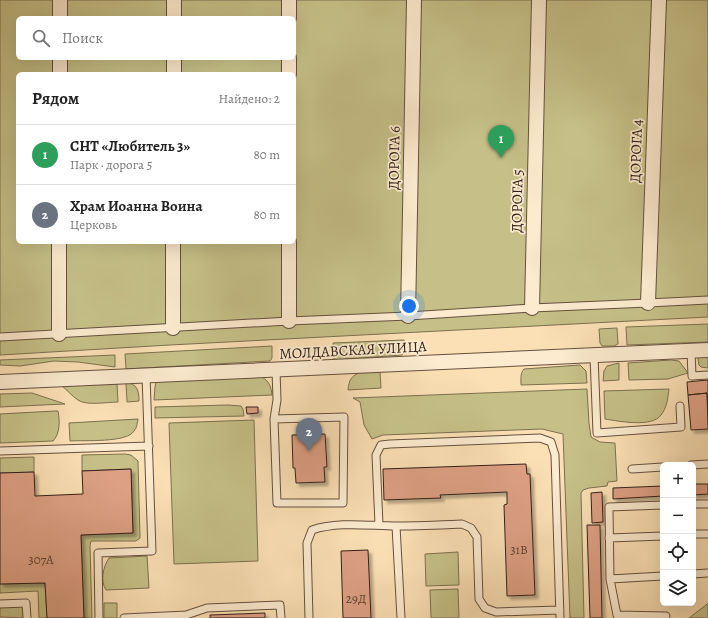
<!DOCTYPE html>
<html lang="ru">
<head>
<meta charset="utf-8">
<style>
  :root { --surface:#fff; --page:#f6f6f6; --text:#222; --muted:#767676; --line:#e0e0e0; --accent:#db2777 }
  body { margin:0; font-family:Alegreya,serif; background:var(--page); color:var(--text) }
  .controls { position:absolute; right:12px; bottom:12px; display:grid; overflow:hidden; border-radius:6px; box-shadow:0 4px 16px #0002 }
  .controls button { width:36px; height:36px; display:grid; place-items:center; padding:0; border:0; border-bottom:1px solid var(--line); background:var(--surface); color:var(--text); font:20px sans-serif }
  .you { position:absolute; left:409px; top:306px; width:14px; height:14px; margin:-10px; border:3px solid #fff; border-radius:50%; background:#1a73e8; box-shadow:0 0 0 6px #1a73e833 }
  .badge { display:grid; place-items:center; width:26px; height:26px; border-radius:50%; background:var(--accent); color:#fff; font-size:13px; font-weight:700 }
  .pin { position:absolute; translate:-50% -33px; filter:drop-shadow(0 1px 2px #0008) }
  .pin::after { content:''; position:absolute; top:21px; width:14px; height:12px; background:inherit; clip-path:polygon(0 0,100% 0,50% 100%) }
  .list { margin:0; padding:0; list-style:none }
  h2 { display:flex; justify-content:space-between; align-items:center; height:52px; margin:0; padding:0 16px; font-size:17px }
  h2 small { font-size:13px; font-weight:400; color:var(--muted) }
  .list li { display:grid; grid-template-columns:26px 1fr auto; gap:12px; align-items:center; box-sizing:border-box; height:60px; padding:0 16px; border-top:1px solid var(--line) }
  .list b { display:block; font-size:15px; white-space:nowrap }
  .list p { margin:0; font-size:13px; white-space:nowrap; color:var(--muted) }
  .list em { font-size:13px; font-style:normal; color:var(--muted) }
  .icon { flex:none; width:22px; height:22px; fill:none; stroke:currentColor; stroke-width:2; stroke-linecap:round; stroke-linejoin:round }
  .map { position:relative; flex:none; width:708px; height:618px; overflow:hidden }
  .search { position:absolute; background:var(--surface); box-shadow:0 4px 16px #0002; left:16px; top:16px; width:280px; height:44px; display:flex; align-items:center; gap:10px; box-sizing:border-box; padding:0 14px; border-radius:6px; color:var(--muted); font-size:15px }
  .panel { position:absolute; background:var(--surface); box-shadow:0 4px 16px #0002; left:16px; top:72px; width:280px; height:172px; border-radius:6px }
  .map>svg:first-child { display:block }
  .green { fill:#c6c088; stroke:#7c704f; fill-rule:evenodd }
  .building { fill:#dda084; stroke:#332016; filter:url(#shadow) }
  .lines { fill:none; stroke-linecap:round; stroke-linejoin:round }
  .lane-casing { stroke:#65503e; stroke-width:9 }
  .street-casing { stroke:#65503e; stroke-width:16 }
  .lane { stroke:#fcebcf; stroke-width:7 }
  .street { stroke:#fcebcf; stroke-width:14 }
  .labels { text-anchor:middle; dominant-baseline:central; stroke-width:3.5; stroke-linejoin:round; paint-order:stroke }
  .number-label { font-size:13px; fill:#5e4032 }
  .street-label { font-size:15px; fill:#332016; stroke:#fcebcf }
</style>
</head>
<body>
<div class="map">
<svg width="708" height="618" viewBox="0 0 708 618">
  <defs>
    <filter id="shadow"><feDropShadow dx="3.5" dy="3.5" stdDeviation="1" flood-color="#0004"/></filter>
  </defs>
  <rect width="100%" height="100%" fill="#fbe0b5"/>
  <filter id="stains"><feTurbulence type="fractalNoise" baseFrequency=".005" numOctaves="4"/><feColorMatrix values="0 0 0 0 .2 0 0 0 0 .09 0 0 0 0 .02 0 0 0 .5 -.17"/></filter>
  <radialGradient id="worn" r=".72"><stop offset=".6" stop-color="#630" stop-opacity="0"/><stop offset="1" stop-color="#630" stop-opacity=".3"/></radialGradient>
  <!-- green -->
  <path class="green" d="M0 0H708V317L170 345 0 355ZM18 18H294V58H18ZM18 74H294V242H18Z
    M708 324V342L627 345 626 327Z
    M617 328 618 344 614 346H602L600 343 599 329Z
    M404 340 405 352 402 355 334 360 333 343Z
    M272 346V358L270 361 126 369 125 354Z
    M115 355V367L78 362 54 361 20 366 0 365V360Z
    M708 356V368L701 367 699 365 698 359 700 357Z
    M671 360 679 361 688 373 668 379 629 380 628 363Z
    M619 363V380L603 381 604 371 607 366Z
    M580 365 586 371 587 383 521 385C521 380 520 373 524 369Z
    M361 372H380L381 388 348 390C349 380 351 376 361 372Z
    M262 377C270 382 271 387 272 395L154 400 155 387 156 382 161 380Z
    M126 383C137 383 139 391 139 401L127 402Z
    M117 384 118 402C108 402 86 406 78 400 72 396 67 390 61 385Z
    M587 389 589 423 591 437 600 442 615 443 617 481 608 482 607 486 589 488 583 490 581 493 584 618H570L563 434 542 429 383 435 372 439 364 425 360 402 353 398Z
    M669 389C668 397 667 408 661 415 652 428 618 421 605 419L604 391Z
    M32 393 65 404 0 407V394Z
    M228 405 241 406 243 409 244 416 155 418V407Z
    M55 411H58C60 421 60 434 53 441L0 443V414Z
    M138 419C137 423 137 428 134 431 127 443 84 440 70 441L69 423Z
    M254 420 258 561 174 564 169 423Z
    M125 454 131 455 138 461 140 538 136 541H91L90 546 92 618H84L81 535 133 533 131 469 82 471V455Z
    M34 457V472L0 473V458Z
    M458 552 459 585 426 586 425 554Z
    M147 556 149 588 106 590C100 581 103 567 109 558Z
    M45 583 47 618H39L38 591 0 593V584Z
    M458 589 459 618H431L430 590Z
    M104 603H117V618H104Z
    M708 603V618H689L706 605Z
    M23 606 24 618 0 617V607Z"/>
  <!-- building -->
  <path class="building" d="M708 380V409L707 393 688 395 687 382Z
    M707 393 708 429 691 430 688 395Z
    M246 407H258V413L247 414Z
    M325 434 327 467H324L325 482 296 483 295 468H293L292 435Z
    M526 464 527 474H530L535 595 507 596 504 505 507 504V492L440 495 441 498 384 500 383 469Z
    M131 469 133 533 81 535 84 618H47L45 583 0 584V473L34 472 35 496 83 494 82 471Z
    M693 484H708V494L693 495Z
    M663 486V496L613 499V488Z
    M602 492 603 522 592 523 591 493Z
    M587 525H600L602 618H590Z
    M368 550 371 618H343L341 551Z
    M265 613V618H210V615Z"/>
  <g class="lines">
    <!-- lane casing -->
    <g class="lane-casing">
      <path id="lane" d="M0 337 289 321 408 316 532 308 648 303 708 300
        M691 351 692 376 708 375
        M594 356 597 433 681 427 680 406
        M274 419 344 417 343 503H277L274 419 277 400 276 370
        M0 451 149 446
        M691 465 708 464
        M632 469 663 467
        M693 504H708
        M663 505 609 507 610 579 663 576
        M379 525 376 455 381 445 390 444 540 438 551 442 555 455 560 618
        M396 526 401 618
        M693 534H708
        M609 538 663 536
        M693 574 708 573
        M610 579 617 615 666 616
        M0 604 26 603 27 618
        M99 618 98 553 152 551 146 375
        M124 618 186 615 207 608 280 605 281 618
        M309 618 307 543 312 530C339 521 369 526 397 526 419 526 441 525 462 524L471 528 477 537 479 599 485 608 496 612 560 610"/>
    </g>
    <!-- street casing -->
    <g class="street-casing">
      <path id="street" d="M60 18V0
        M174 18V0
        M289 18V0
        M60 74V58
        M174 74V58
        M289 74V58
        M648 303 659 0
        M532 308 539 0
        M408 316 414 0
        M289 321V242
        M173 328V242
        M59 334V242
        M0 382 708 350"/>
    </g>
    <!-- lane -->
    <use href="#lane" class="lane"/>
    <!-- street -->
    <use href="#street" class="street"/>
  </g>
  <g class="labels">
    <!-- number labels -->
    <g class="number-label">
      <text x="519" y="549">31В</text>
      <text x="41" y="559">307А</text>
      <text x="356" y="598">29Д</text>
    </g>
    <!-- street labels -->
    <g class="street-label">
      <text transform="translate(636 151) rotate(-88)">ДОРОГА 4</text>
      <text transform="translate(394 158) rotate(-89)">ДОРОГА 6</text>
      <text transform="translate(517 201) rotate(-89)">ДОРОГА 5</text>
      <text transform="translate(353 350) rotate(-3)">МОЛДАВСКАЯ УЛИЦА</text>
    </g>
  </g>
  <rect width="100%" height="100%" filter="url(#stains)"/>
  <rect width="100%" height="100%" fill="url(#worn)"/>
</svg>
<div class="controls">
<button>+</button>
<button>−</button>
<button><svg class="icon" aria-label="locate" viewBox="0 0 24 24"><circle cx="12" cy="12" r="6"/><path d="M12 2v4M12 18v4M2 12h4M18 12h4"/></svg></button>
<button><svg class="icon" aria-label="layers" viewBox="0 0 24 24"><path d="M12 4l9 5-9 5-9-5zM3 14l9 5 9-5"/></svg></button>
</div>
<div class="you"></div>
<div class="pin badge" style="left:501px;top:158px;background:#2e9e5b">1</div>
<div class="pin badge" style="left:309px;top:451px;background:#6b7280">2</div>
<div class="search"><svg class="icon" aria-label="search" viewBox="0 0 24 24"><circle cx="10" cy="10" r="6"/><path d="M15 15l6 6"/></svg>Поиск</div>
<section class="panel">
<h2>Рядом<small>Найдено: 2</small></h2>
<ul class="list">
<li><span class="badge" style="background:#2e9e5b">1</span><div><b>СНТ «Любитель 3»</b><p>Парк · дорога 5</p></div><em>80 m</em></li>
<li><span class="badge" style="background:#6b7280">2</span><div><b>Храм Иоанна Воина</b><p>Церковь</p></div><em>80 m</em></li>
</ul>
</section>
</div>
</body>
</html>
